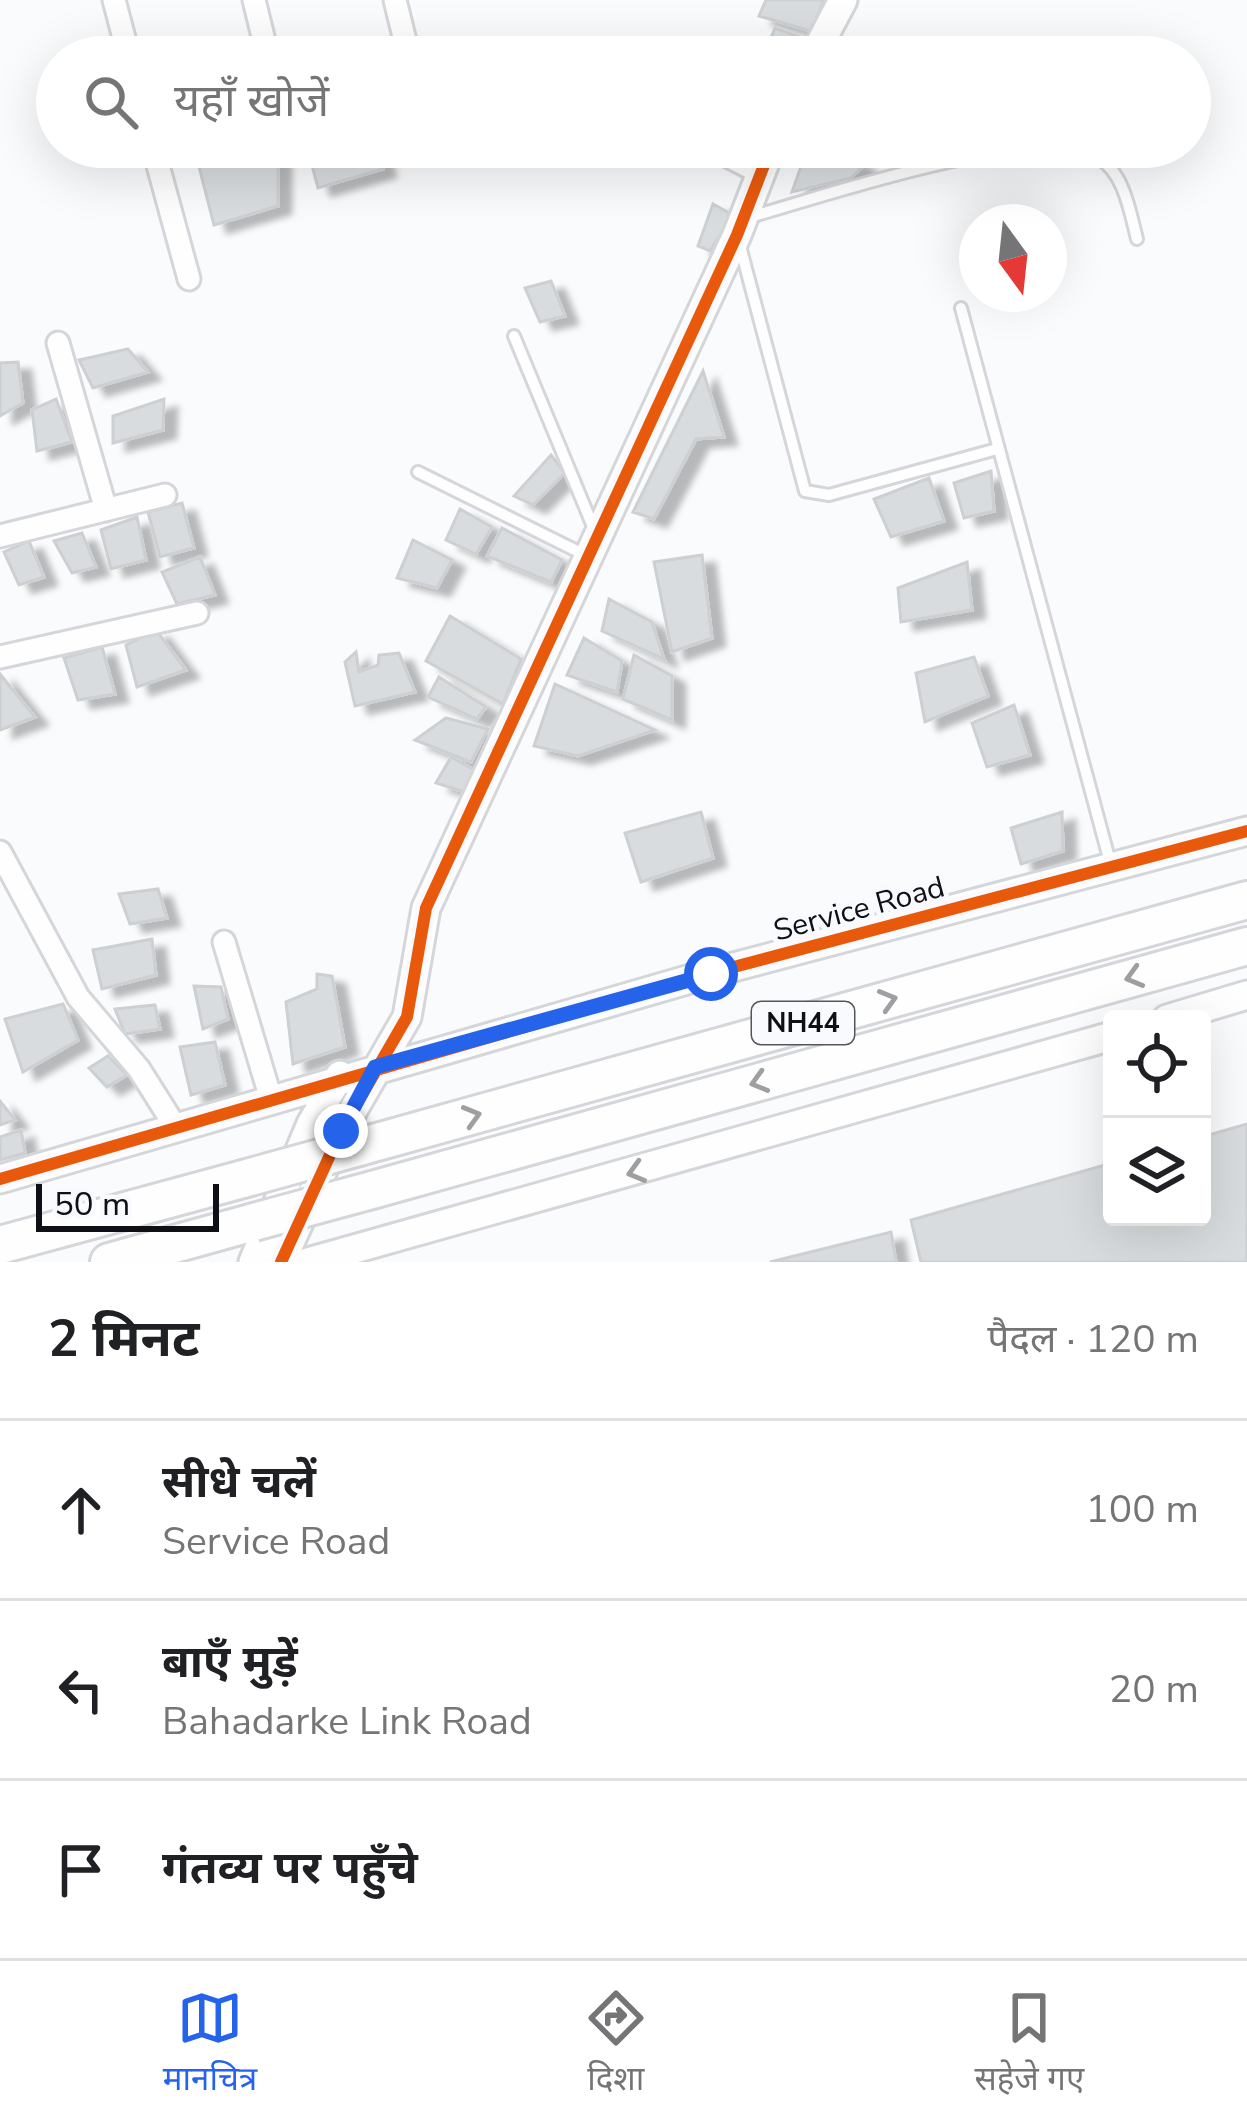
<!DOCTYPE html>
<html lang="hi">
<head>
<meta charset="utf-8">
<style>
  :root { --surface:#fff; --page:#f2f2f2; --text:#202124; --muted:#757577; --line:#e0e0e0; --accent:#2563eb }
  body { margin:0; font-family:"Nunito Sans","Noto Sans Devanagari",sans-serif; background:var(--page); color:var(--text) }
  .controls { position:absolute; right:36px; bottom:36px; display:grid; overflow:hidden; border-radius:12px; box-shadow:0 12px 48px #0002 }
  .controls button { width:108px; height:108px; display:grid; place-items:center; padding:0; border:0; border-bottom:3px solid var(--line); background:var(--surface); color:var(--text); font:60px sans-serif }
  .compass { position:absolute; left:959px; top:204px; width:108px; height:108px; border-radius:50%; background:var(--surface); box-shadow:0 12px 48px #0002; rotate:165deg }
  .scale { position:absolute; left:36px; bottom:30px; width:183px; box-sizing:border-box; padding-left:12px; border:6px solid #0f1015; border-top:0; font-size:33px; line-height:42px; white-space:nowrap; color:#0f1015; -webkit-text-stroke:9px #f9fafd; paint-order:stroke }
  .stop { position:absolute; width:36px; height:36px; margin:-27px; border:9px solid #2563eb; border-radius:50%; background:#fff }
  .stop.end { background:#2563eb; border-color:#fff; box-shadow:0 3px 12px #0008 }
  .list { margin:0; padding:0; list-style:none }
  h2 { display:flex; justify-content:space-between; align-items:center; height:156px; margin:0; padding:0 48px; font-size:51px }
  h2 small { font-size:39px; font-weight:400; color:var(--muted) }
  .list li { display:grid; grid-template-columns:78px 1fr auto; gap:36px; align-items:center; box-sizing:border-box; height:180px; padding:0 48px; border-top:3px solid var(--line) }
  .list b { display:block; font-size:45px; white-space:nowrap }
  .list p { margin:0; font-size:39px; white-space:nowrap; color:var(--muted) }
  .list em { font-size:39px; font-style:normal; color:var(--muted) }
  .icon { flex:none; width:66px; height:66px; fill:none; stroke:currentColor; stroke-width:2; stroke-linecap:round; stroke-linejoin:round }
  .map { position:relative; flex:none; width:1247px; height:1262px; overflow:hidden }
  .search { position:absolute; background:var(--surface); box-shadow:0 12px 48px #0002; left:36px; right:36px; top:36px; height:132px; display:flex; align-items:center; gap:30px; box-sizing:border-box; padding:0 42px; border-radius:66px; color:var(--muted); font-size:45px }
  .sheet { height:696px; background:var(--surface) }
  nav { display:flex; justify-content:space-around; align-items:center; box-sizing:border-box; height:168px; border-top:3px solid var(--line); background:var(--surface); font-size:33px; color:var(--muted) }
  nav a { display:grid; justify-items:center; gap:6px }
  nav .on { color:var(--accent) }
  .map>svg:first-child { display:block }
  .building { fill:#d9dcde; stroke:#cdcfd2; stroke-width:3; filter:url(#shadow) }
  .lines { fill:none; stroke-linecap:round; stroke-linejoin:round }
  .lane-casing { stroke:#d5d6d9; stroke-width:16 }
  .street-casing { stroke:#d5d6d9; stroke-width:27 }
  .secondary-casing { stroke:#d5d6d9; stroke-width:33 }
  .highway-casing { stroke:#d5d6d9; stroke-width:42 }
  .lane { stroke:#fefeff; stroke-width:10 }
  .street { stroke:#fefeff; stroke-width:21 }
  .secondary { stroke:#fefeff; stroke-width:27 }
  .highway { stroke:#fefeff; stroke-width:36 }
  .highway-bridge-casing { stroke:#d5d6d9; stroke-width:42; stroke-linecap:butt }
  .highway-bridge { stroke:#fefeff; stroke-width:36 }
  .cycleway-casing { stroke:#f9fafd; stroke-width:20 }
  .cycleway { stroke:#e8590c; stroke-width:12 }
  .oneway { stroke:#9e9fa1 }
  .route { stroke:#2563eb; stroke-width:15 }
  .labels { text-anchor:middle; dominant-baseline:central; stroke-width:10; stroke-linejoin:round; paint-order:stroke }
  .shield { fill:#f9fafd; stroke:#55565b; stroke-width:3 }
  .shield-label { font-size:27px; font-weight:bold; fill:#0f1015 }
  .street-label { font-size:30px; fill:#0f1015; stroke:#f9fafd }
</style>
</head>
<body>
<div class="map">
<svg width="1247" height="1262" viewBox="0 0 1247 1262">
  <defs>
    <filter id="shadow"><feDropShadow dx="13" dy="8" stdDeviation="3" flood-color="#0004"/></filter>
  </defs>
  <rect width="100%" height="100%" fill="#fafbfc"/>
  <!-- building -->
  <path class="building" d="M766 0H824L811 31 759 16Z
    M775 28 808 40 800 57H763Z
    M194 147H278V206L214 225Z
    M307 147H377L383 169 318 188Z
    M808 147H831L864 165 851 178 792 192Z
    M713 204 733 215 710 251 698 246Z
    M551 281 565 316 540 322 525 288Z
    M128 349 148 372 93 388 79 360Z
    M18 362 23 403 0 416V363Z
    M703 371 724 437 696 439 654 519 633 512Z
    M56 399 72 442 37 451 32 410Z
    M164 399 163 430 113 443V416Z
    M551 455 565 473 533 505 514 496Z
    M991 471 994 511 964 518 954 483Z
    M929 478 944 521 891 537 874 499Z
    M182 503 194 548 160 557 148 512Z
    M460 509 492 527 476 554 446 540Z
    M137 517 146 560 111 569 101 530Z
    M502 528 562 560 551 582 487 556Z
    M82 533 96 567 72 573 54 541Z
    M413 540 452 560 437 588 397 578Z
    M29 541 44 577 19 585 4 552Z
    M702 555 712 638 672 652 654 562Z
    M200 557 215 595 177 604 162 572Z
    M967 562 972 610 901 622 898 588Z
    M609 599 652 622 664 659 602 631Z
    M450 616 521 659 503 704 426 661Z
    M156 630 186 670 137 687 126 645Z
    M584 638 622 661 617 692 567 675Z
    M102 647 115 694 78 700 64 658Z
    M356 652 359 672 378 665 379 655 399 653 415 692 355 706 345 662Z
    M634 655 672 676V720L623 699Z
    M974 657 988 696 925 722 916 673Z
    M0 674 35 717 0 730Z
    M439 677 486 707 477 719 428 697Z
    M555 684 655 730 578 756 534 746Z
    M1014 705 1030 755 987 767 972 723Z
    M446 718 488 729 471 762 415 740Z
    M451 757 476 771 471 794 436 783Z
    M701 812 713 858 641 882 625 833Z
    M1062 812 1063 851 1021 864 1011 828Z
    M158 889 167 918 130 924 119 894Z
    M152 939 156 975 102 989 93 950Z
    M317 974 332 976 345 1047 293 1064 286 1002 317 989Z
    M194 986 221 987 228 1019 203 1029Z
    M63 1004 78 1040 23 1072 5 1019Z
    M155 1005 160 1029 125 1034 115 1009Z
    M215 1042 225 1085 191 1095 180 1047Z
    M108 1056 127 1075 107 1087 89 1068Z
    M0 1101 15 1120 0 1125Z
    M1247 1124V1262H921L911 1220 1112 1163V1217H1202V1137Z
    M21 1130 25 1153 0 1160V1137Z
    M891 1232 896 1262H770Z"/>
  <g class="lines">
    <!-- lane casing -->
    <g class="lane-casing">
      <path id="lane" d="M409 54 505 49 520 57
        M698 147 757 177
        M746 218C820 198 1032 123 1098 158 1124 172 1130 212 1137 239
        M740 246 805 491 829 495 997 449
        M961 308 1110 862
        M514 336 594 529
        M418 472 585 555"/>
    </g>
    <!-- street casing -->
    <g class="street-casing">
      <path id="street" d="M114 0 129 57
        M254 0 268 57
        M395 0 409 57
        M153 147 189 279
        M58 343 106 510
        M0 536 165 495
        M0 657 197 613
        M0 852 78 997 139 1069 175 1126
        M224 942 271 1099"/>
    </g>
    <!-- secondary casing -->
    <g class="secondary-casing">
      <path id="secondary" d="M813 57 843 0
        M1167 1019 1247 995
        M0 1179 711 973 1247 831
        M253 1262 311 1124 340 1075
        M281 1262 341 1131 407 1017 426 908 737 235 771 147
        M308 1262 1112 1036"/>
    </g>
    <!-- highway casing -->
    <g class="highway-casing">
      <path id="highway" d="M359 1147 1247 900
        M372 1190 1247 946
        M0 1245 243 1179
        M109 1262 254 1222"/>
    </g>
    <!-- lane -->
    <use href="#lane" class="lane"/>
    <!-- street -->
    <use href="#street" class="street"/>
    <!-- secondary -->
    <use href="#secondary" class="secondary"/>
    <!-- highway -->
    <use href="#highway" class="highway"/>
    <!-- highway-bridge casing -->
    <g class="highway-bridge-casing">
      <path id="highway-bridge" d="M243 1179 359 1147
        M254 1222 372 1190"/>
    </g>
    <!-- highway-bridge -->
    <use href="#highway-bridge" class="highway-bridge"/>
    <!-- cycleway casing -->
    <g class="cycleway-casing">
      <path id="cycleway" d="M0 1179 711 973 1247 831
        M281 1262 341 1131 407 1017 426 908 737 235 771 147"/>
    </g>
    <!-- cycleway -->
    <use href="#cycleway" class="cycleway"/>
  </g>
  <!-- one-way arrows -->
  <defs><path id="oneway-chevron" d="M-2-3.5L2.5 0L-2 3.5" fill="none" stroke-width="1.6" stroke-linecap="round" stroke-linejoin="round" transform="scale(3)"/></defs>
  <g class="oneway">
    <use href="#oneway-chevron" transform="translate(1134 977) rotate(164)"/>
    <use href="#oneway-chevron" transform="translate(888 1000) rotate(-16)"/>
    <use href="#oneway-chevron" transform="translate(759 1082) rotate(164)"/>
    <use href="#oneway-chevron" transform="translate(472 1116) rotate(-16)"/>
    <use href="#oneway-chevron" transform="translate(636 1172) rotate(164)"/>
  </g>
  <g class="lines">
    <!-- route -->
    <path class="route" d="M341 1131 375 1067 711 974"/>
  </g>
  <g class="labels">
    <!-- shield labels -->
    <rect class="shield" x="752" y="1002" width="102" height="42" rx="9"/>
    <g class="shield-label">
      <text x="803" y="1023">NH44</text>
    </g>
    <!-- street labels -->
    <g class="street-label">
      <text transform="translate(859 909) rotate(-15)">Service Road</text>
    </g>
  </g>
</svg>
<div class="controls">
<button><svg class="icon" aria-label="locate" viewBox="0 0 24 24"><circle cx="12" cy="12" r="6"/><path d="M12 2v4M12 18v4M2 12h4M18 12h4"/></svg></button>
<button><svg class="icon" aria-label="layers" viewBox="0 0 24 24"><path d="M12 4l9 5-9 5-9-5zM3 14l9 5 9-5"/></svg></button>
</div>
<svg class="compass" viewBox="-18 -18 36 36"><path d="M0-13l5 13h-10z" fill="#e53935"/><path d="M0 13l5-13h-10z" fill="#757577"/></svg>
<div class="scale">50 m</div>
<div class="stop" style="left:711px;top:974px"></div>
<div class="stop end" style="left:341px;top:1131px"></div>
<div class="search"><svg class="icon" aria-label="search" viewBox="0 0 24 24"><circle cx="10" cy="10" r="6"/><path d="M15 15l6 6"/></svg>यहाँ खोजें</div>
</div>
<section class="sheet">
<h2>2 मिनट<small>पैदल · 120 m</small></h2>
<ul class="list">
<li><svg class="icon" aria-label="ahead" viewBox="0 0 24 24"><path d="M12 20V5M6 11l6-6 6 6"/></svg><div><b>सीधे चलें</b><p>Service Road</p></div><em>100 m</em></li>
<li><svg class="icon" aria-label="left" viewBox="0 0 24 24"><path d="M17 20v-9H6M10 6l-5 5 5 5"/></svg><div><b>बाएँ मुड़ें</b><p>Bahadarke Link Road</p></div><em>20 m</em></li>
<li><svg class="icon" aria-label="arrive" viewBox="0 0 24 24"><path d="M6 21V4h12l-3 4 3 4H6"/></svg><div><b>गंतव्य पर पहुँचे</b></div></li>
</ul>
</section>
<nav>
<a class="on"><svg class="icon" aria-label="map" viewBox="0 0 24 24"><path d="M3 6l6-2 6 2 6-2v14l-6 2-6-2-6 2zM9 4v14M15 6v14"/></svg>मानचित्र</a>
<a><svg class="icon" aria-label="directions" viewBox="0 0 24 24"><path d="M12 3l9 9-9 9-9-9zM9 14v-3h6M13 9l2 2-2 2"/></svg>दिशा</a>
<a><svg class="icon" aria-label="saved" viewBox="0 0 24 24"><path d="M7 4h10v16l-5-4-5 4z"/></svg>सहेजे गए</a>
</nav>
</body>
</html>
